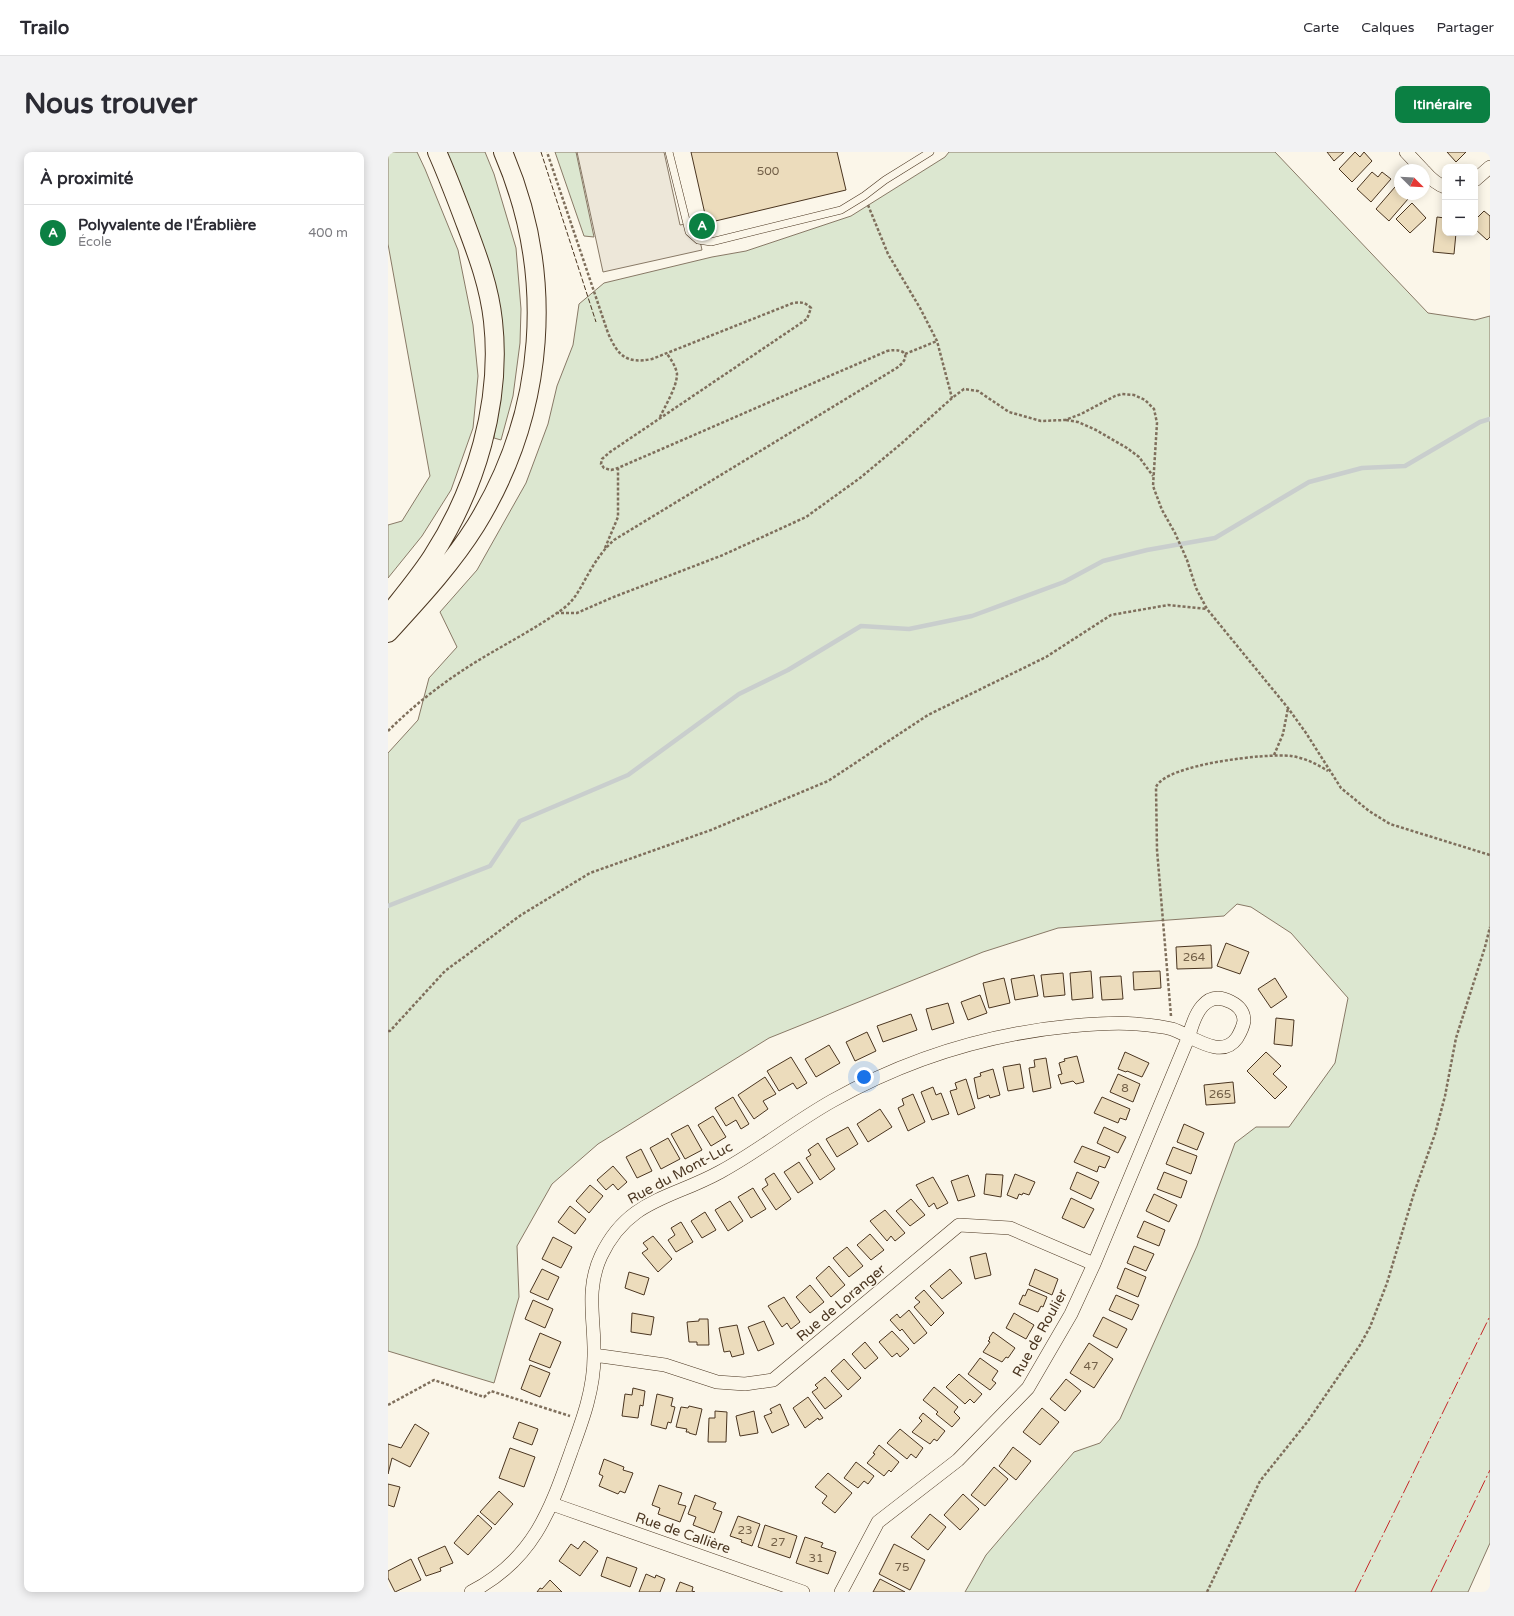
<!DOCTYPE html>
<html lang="fr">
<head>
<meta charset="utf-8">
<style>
  :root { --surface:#fff; --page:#f2f2f3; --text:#2b2b33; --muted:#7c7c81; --line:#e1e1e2; --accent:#0b8043 }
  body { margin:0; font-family:"Varela Round",sans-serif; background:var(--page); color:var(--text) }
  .controls { position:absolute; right:12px; top:12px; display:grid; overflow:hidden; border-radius:8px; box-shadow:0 2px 10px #0003 }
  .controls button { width:36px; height:36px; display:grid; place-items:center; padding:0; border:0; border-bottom:1px solid var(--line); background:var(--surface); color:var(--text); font:20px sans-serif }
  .compass { position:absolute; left:1006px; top:12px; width:36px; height:36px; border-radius:50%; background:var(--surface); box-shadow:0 2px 10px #0003; rotate:114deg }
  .you { position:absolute; left:476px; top:925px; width:14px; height:14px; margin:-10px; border:3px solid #fff; border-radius:50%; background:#1a73e8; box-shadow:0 0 0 6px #1a73e833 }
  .badge { display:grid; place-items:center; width:26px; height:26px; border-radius:50%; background:var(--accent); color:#fff; font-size:13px; font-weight:700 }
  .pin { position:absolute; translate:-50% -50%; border:2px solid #fff; box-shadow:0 1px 4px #0006 }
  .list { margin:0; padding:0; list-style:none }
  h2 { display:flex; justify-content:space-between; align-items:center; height:52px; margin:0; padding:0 16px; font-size:17px }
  h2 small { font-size:13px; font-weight:400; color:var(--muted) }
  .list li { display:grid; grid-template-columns:26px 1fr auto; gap:12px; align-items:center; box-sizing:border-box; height:56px; padding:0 16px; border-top:1px solid var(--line) }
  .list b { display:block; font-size:15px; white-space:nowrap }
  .list p { margin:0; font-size:13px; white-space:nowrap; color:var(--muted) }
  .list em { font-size:13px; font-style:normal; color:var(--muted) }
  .map { position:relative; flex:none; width:1102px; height:1440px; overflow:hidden; border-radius:8px }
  header { display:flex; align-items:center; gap:24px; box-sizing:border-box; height:56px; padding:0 20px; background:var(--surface); border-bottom:1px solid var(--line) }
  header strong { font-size:19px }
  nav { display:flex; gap:22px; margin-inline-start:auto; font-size:14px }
  .intro { display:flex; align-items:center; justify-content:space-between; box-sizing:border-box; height:96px; padding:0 24px }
  h1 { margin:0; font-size:28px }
  .button { padding:10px 18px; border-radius:8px; background:var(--accent); color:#fff; font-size:14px; font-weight:700 }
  main { display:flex; gap:24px; padding:0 24px }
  aside { flex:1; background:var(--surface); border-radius:8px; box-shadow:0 2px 10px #0003 }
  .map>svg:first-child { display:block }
  .green { fill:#dce7d0; stroke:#887966 }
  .parking { fill:#ede7d9; stroke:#887966 }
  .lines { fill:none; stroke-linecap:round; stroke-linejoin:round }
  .stream { stroke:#c9cecd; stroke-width:4.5 }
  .building { fill:#ecdcbc; stroke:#4a3520 }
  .service-casing { stroke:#4a3520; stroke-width:8 }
  .minor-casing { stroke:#4a3520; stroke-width:14 }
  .secondary-casing { stroke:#4a3520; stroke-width:20 }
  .path { stroke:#7f6f5c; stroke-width:2.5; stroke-dasharray:3 2; stroke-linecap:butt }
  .service { stroke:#fbf6e9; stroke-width:7 }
  .minor { stroke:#fbf6e9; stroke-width:13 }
  .secondary { stroke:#fbf6e9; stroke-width:18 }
  .fence { stroke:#4a3520; stroke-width:1; stroke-dasharray:5 2; stroke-linecap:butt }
  .power { stroke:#c62828; stroke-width:1; stroke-dasharray:14 3 2 3; stroke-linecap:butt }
  .labels { text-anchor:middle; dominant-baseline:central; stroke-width:3; stroke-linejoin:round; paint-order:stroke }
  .number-label { font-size:12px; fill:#725f47 }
  .street-label { font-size:14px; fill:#4a3520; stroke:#fbf6e9 }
</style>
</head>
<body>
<header>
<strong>Trailo</strong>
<nav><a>Carte</a><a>Calques</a><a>Partager</a></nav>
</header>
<div class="intro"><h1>Nous trouver</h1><a class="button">Itinéraire</a></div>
<main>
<aside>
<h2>À proximité<small></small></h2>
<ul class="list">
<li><span class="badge">A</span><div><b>Polyvalente de l'Érablière</b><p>École</p></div><em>400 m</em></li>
</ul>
</aside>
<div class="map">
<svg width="1102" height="1440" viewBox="0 0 1102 1440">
  <rect width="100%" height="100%" fill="#fbf6e9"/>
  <!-- green -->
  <path class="green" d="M0 0H29L37 17 70 98 85 173 90 224 85 276 63 338 34 384 0 426V373L14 369 42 324 0 92Z
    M58 0H97L106 22 128 96 133 157 132 191 125 244 113 288 106 286 114 232Z
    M167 0H188L206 85 196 84Z
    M561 0H887L1040 161 1087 168 1102 164V1391L1080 1440H577L598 1403 686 1300 712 1291 732 1267 809 1094 847 991 868 975H901L947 911 960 846 903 781 863 755 849 752 836 764 670 776 595 800 381 886 210 992 164 1032 129 1094 131 1145 106 1231 0 1199V601L30 568 41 526 69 495 52 460 89 418 138 331 160 272 169 234 185 193 191 152 216 131 324 105 358 99 463 64 557 5Z"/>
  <!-- parking -->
  <path class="parking" d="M189 0H276L292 73 308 70 314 98 215 120Z"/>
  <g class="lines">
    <!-- stream -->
    <path class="stream" d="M0 754 102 714 132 669 240 623 351 542 400 518 473 474 521 477 584 464 676 430 715 409 759 398 827 386 921 330 974 316 1017 314 1092 270 1102 267"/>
  </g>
  <!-- building -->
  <path class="building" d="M303 0H449L458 38 319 71Z
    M939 0H956L946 9Z
    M967 0 972 5 976 0 984 9 964 30 951 17Z
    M1059 0H1078L1068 10Z
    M984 20 990 25 994 20 1003 27 983 50 969 37Z
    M1007 35 1012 40V42H1015L1020 47 1001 69 988 57Z
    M1024 51 1038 66 1022 81 1008 67Z
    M1096 59 1102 64V85L1099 88 1087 77V68Z
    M1049 65 1057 66V81H1068L1066 102 1045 100Z
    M838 791 861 800 852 822 829 814Z
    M823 793 824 816 789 817 788 795Z
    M703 819 705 846 684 848 682 821Z
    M772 819 773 836 746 838 745 820Z
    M675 821 677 843 656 845 653 823Z
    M646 823 650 844 627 848 623 827Z
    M733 824 735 847 714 848 712 825Z
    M616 826 622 851 601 856 595 831Z
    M887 826 899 845 883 856 870 837Z
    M592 843 599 861 580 868 573 850Z
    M560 851 566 871 544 878 538 857Z
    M523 862 529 878 495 890 489 874Z
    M888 866 906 868 904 894 886 892Z
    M479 880 488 899 467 909 458 890Z
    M441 893 452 911 428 925 417 907Z
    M737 900 761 911 754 925 739 919 738 920 730 917Z
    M878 900 893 914 885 922 899 935 887 947 859 919Z
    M689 904 696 930 688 932 685 929 673 932 670 923 674 922 671 911 677 909 676 907Z
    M403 905 419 931 409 937 405 931 391 939 379 919Z
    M658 906 663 936 645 940 641 916 647 915 646 908Z
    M632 912 636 936 620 939 615 915Z
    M605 917 612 943 602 946 601 943 590 947 586 926 593 924 592 921Z
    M730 922 752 932 745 950 722 940Z
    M377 925 388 942 375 949 380 957 366 967 350 943Z
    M578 927 587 956 570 963 562 939 569 937 567 931Z
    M845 930 847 951 818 953 816 933Z
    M545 935 548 943 553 941 561 962 544 968 533 940Z
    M525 942 537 970 520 979 510 956 516 953 514 947Z
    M345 945 361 972 353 977 348 968 338 974 327 956Z
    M714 945 742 957 738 968 732 966 730 971 706 961Z
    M492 957 504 975 480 990 469 972Z
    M325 964 338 985 323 994 310 973Z
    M796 972 816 981 809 998 789 990Z
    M300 973 314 998 297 1007 283 982Z
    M460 975 470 992 449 1005 438 987Z
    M716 975 738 985 730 1001 709 991Z
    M280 986 292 1007 273 1017 262 996Z
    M430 991 447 1017 432 1028 418 1006 423 1003 420 998Z
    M694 994 722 1005 717 1016 711 1014 709 1020 686 1010Z
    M785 995 809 1004 803 1022 778 1012Z
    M253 997 264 1019 249 1026 238 1005Z
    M411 1010 425 1031 410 1041 396 1020Z
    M225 1014 239 1030 230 1038 225 1032 218 1038 209 1028Z
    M689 1020 711 1030 703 1047 682 1037Z
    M776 1020 799 1029 793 1046 769 1037Z
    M386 1021 403 1047 388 1058 374 1037 380 1033 377 1027Z
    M598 1022 615 1023 613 1045 596 1042Z
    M627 1022 647 1030 641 1043 635 1041 634 1043 631 1042 629 1047 619 1043Z
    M580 1023 587 1044 570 1049 563 1029Z
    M545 1025 560 1051 549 1057 546 1051 541 1055 528 1033Z
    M202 1033 215 1044 201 1061 188 1049Z
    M365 1036 378 1057 363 1066 350 1045Z
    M766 1042 789 1053 781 1070 758 1059Z
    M683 1046 706 1057 696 1076 674 1066Z
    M523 1047 537 1063 522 1074 508 1059Z
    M342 1049 355 1069 340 1079 327 1058Z
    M182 1054 198 1067 187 1082 170 1070Z
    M497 1058 517 1081 507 1089 503 1084 499 1089 482 1069Z
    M317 1060 328 1078 314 1086 303 1069Z
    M756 1069 777 1078 771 1094 749 1085Z
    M293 1070 305 1090 288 1100 280 1088 287 1083 283 1076Z
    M482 1082 496 1098 483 1108 469 1093Z
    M265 1084 284 1107 270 1120 254 1101 260 1097 255 1091Z
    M165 1085 184 1095 173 1116 154 1107Z
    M746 1094 766 1102 758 1119 739 1111Z
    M459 1095 475 1114 461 1125 445 1106Z
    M598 1101 603 1123 587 1127 582 1105Z
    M441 1114 457 1133 443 1145 428 1126Z
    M737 1116 758 1125 750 1145 729 1136Z
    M154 1117 171 1125 160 1148 142 1140Z
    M562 1117 574 1131 554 1147 542 1134Z
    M647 1117 670 1127 664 1143 641 1133Z
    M241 1120 261 1126 256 1143 237 1136Z
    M422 1133 436 1150 422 1161 408 1145Z
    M640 1137 659 1145 655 1155 653 1154 650 1160 631 1152 635 1143 637 1144Z
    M536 1138 556 1161 543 1174 526 1155 532 1150 527 1146Z
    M728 1143 751 1153 744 1168 721 1158Z
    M396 1145 412 1170 403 1177 399 1171 394 1175 380 1154Z
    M145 1148 165 1157 157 1176 137 1167Z
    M521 1158 539 1181 526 1192 514 1177 512 1179 502 1168 509 1162 512 1166Z
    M244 1161 266 1165 263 1183 243 1180Z
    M626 1161 646 1173 638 1187 618 1176Z
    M715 1165 739 1177 729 1196 705 1184Z
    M311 1167H320L321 1193H309V1190H301L299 1170 311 1169Z
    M376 1169 386 1192 370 1199 360 1175Z
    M349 1173 356 1202 344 1205 342 1199 336 1200 331 1176Z
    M504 1179 521 1197 512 1205 509 1201 504 1205 491 1190Z
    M605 1180 627 1196 620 1206 618 1205 614 1210 595 1200 602 1190 600 1189 602 1187 601 1186Z
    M152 1181 173 1190 162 1216 141 1208Z
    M477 1190 490 1206 477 1217 464 1202Z
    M701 1191 725 1207 706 1236 682 1221Z
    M592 1206 610 1219 604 1228 608 1231 602 1238 580 1222Z
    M456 1207 473 1226 460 1238 443 1219Z
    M142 1213 162 1221 152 1245 133 1237Z
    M571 1222 594 1242 586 1251 582 1247 577 1252 558 1235Z
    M437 1225 454 1244 437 1257 424 1240 430 1236 427 1233Z
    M678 1227 693 1239 677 1259 662 1247Z
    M546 1235 570 1255 566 1260 572 1266 564 1275 548 1262 550 1260 535 1248Z
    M245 1236 257 1239 255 1254 252 1253 250 1266 234 1264 237 1242 244 1243Z
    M269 1242 285 1246 283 1254 287 1255 283 1271 280 1270 278 1277 263 1273Z
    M420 1245 435 1266 431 1268 430 1266 417 1276 405 1256Z
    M392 1252 401 1273 384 1281 376 1264 384 1261 382 1257Z
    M301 1254 314 1257 308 1283 301 1281V1280H298L299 1277 288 1275 293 1255 300 1256Z
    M654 1256 671 1270 652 1293 635 1280Z
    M327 1259 339 1260 338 1290H320L321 1266H327Z
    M366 1259 370 1281 352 1284 348 1264Z
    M535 1261 557 1279 549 1289 546 1287 542 1292 524 1280 534 1269 531 1266Z
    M131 1270 150 1277 144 1293 125 1286Z
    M27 1272 41 1281 22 1315 4 1306 0 1322V1292L13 1296Z
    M512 1277 535 1296 528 1306 523 1302 519 1307 499 1291Z
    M491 1293 511 1310 503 1320 501 1318 496 1324 479 1311 487 1302 485 1301Z
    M625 1295 643 1309 628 1328 611 1314Z
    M122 1296 147 1305 136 1335 111 1326Z
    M216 1307 236 1315 235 1318 245 1321 237 1341 232 1339 230 1342 211 1334 215 1324 211 1322Z
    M468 1310 486 1324 480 1332 476 1329 470 1336 456 1326Z
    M606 1315 620 1327 597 1354 583 1343Z
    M440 1321 464 1341 447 1361 434 1351 439 1344 427 1335Z
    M0 1332 12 1335 6 1355 0 1353Z
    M271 1333 294 1341 290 1352 298 1354 292 1370 270 1362 272 1356 264 1353Z
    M111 1339 125 1352 107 1373 92 1360Z
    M575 1342 591 1357 572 1378 556 1363Z
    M307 1343 328 1351 325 1357 334 1360 326 1381 305 1373 308 1365 300 1362Z
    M542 1362 558 1375 540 1398 523 1385Z
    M90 1363 104 1376 80 1403 66 1391Z
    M350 1364 372 1372 364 1394 353 1390 354 1388 342 1384Z
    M377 1373 409 1384 402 1406 370 1395Z
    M417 1385 435 1391 433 1395 448 1400 440 1422 408 1411Z
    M196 1389 210 1399 192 1424 171 1409 183 1392 190 1397Z
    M506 1392 537 1408 522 1438 491 1422Z
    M57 1394 65 1411 52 1416 53 1419 38 1424 30 1406Z
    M219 1405 249 1416 242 1435 213 1424Z
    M23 1407 33 1428 7 1440 0 1426V1419Z
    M258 1422 267 1426 268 1423 277 1427 272 1440H251Z
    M492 1427 517 1440H485Z
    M162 1428 174 1440H149L152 1436 154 1437Z
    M292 1430 305 1435 304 1439 307 1440H288Z"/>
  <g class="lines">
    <!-- service casing -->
    <g class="service-casing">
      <path id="service" d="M281 0 301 80 310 88 323 90 453 58 476 44 497 28 542 0"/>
    </g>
    <!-- minor casing -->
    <g class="minor-casing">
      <path id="minor" d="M1018 0 1035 18
        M1036 19C1042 26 1048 32 1057 35
        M1087 28 1102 15
        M206 1203 277 1213 329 1230 357 1232 385 1228 571 1073 622 1076 706 1112
        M164 1352 415 1440
        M83 1440C146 1407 162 1359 184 1297 195 1267 206 1237 206 1204 207 1169 197 1138 213 1104 240 1047 283 1047 332 1020 371 999 405 971 444 949 517 908 599 882 683 874 704 872 727 870 748 872 760 873 773 874 784 877 803 883 833 909 849 886 852 881 855 875 856 869 856 860 851 854 843 850 817 836 806 864 801 884L706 1112 683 1162 640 1236 570 1308 490 1370 453 1440"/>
    </g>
    <!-- secondary casing -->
    <g class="secondary-casing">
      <path id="secondary" d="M0 463C15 444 31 425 44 405 88 337 114 250 105 169 101 131 87 97 74 62 66 41 58 20 49 0
        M0 481C31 447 63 413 88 373 158 259 168 123 115 0"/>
    </g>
    <!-- path -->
    <path class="path" d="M480 53 500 102 532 156 549 189 564 246
      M517 202 549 189
      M272 265C277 254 289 235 289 222 288 215 283 207 279 202
      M678 268 690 270 708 278 739 296 751 305 765 324
      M217 396 230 365V316
      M168 461H189L223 446 335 403 418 365 472 326 514 291 564 246 576 237 590 239 621 260 653 269 677 268 693 262 727 244 734 242 746 243 757 248 766 257 769 271 765 334 774 358 787 381 799 408 808 436 819 457 900 556 918 581 953 636 981 659 1002 672 1102 703
      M0 579C27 552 58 528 91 508 119 491 149 476 176 456 189 446 194 432 202 419 209 407 216 397 226 388L507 217C524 206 519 195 499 199L230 316 223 318 216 316 213 312 214 307 222 300 419 167 423 156C417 150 413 150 405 151L264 207C238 212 230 204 220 181L159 0
      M886 603 895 582 900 556
      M783 864 769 698 768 635C778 612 879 601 903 604 917 606 929 612 940 619
      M0 879H2L57 819 133 763 202 721 323 678 440 629 540 563 658 505 723 463 780 453 819 457
      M0 1253 46 1228 96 1245 103 1239 182 1264
      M819 1440 872 1329 920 1269 972 1193 982 1175 999 1131 1026 1041 1047 982 1057 944 1068 886 1097 795 1102 775"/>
    <!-- service -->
    <use href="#service" class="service"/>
    <!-- minor -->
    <use href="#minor" class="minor"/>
    <!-- secondary -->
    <use href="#secondary" class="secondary"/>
    <!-- fence -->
    <path class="fence" d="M153 0 208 170"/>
    <!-- power -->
    <path class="power" d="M967 1440 1102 1164
      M1043 1440 1102 1318"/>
  </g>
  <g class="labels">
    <!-- number labels -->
    <g class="number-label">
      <text x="380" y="19">500</text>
      <text x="806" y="805">264</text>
      <text x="737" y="936">8</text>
      <text x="832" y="942">265</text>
      <text x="703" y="1214">47</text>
      <text x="357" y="1378">23</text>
      <text x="390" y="1390">27</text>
      <text x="428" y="1406">31</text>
      <text x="514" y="1415">75</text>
    </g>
    <!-- street labels -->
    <g class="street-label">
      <text transform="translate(292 1021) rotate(-28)">Rue du Mont-Luc</text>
      <text transform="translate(453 1151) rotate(-40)">Rue de Loranger</text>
      <text transform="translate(652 1181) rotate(-61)">Rue de Roulier</text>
      <text transform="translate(295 1381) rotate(19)">Rue de Callière</text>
    </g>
  </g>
</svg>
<div class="controls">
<button>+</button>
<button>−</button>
</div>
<svg class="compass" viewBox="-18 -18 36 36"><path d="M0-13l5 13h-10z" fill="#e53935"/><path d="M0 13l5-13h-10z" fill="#7c7c81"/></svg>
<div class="you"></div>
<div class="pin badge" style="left:314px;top:74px">A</div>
</div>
</main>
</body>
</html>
